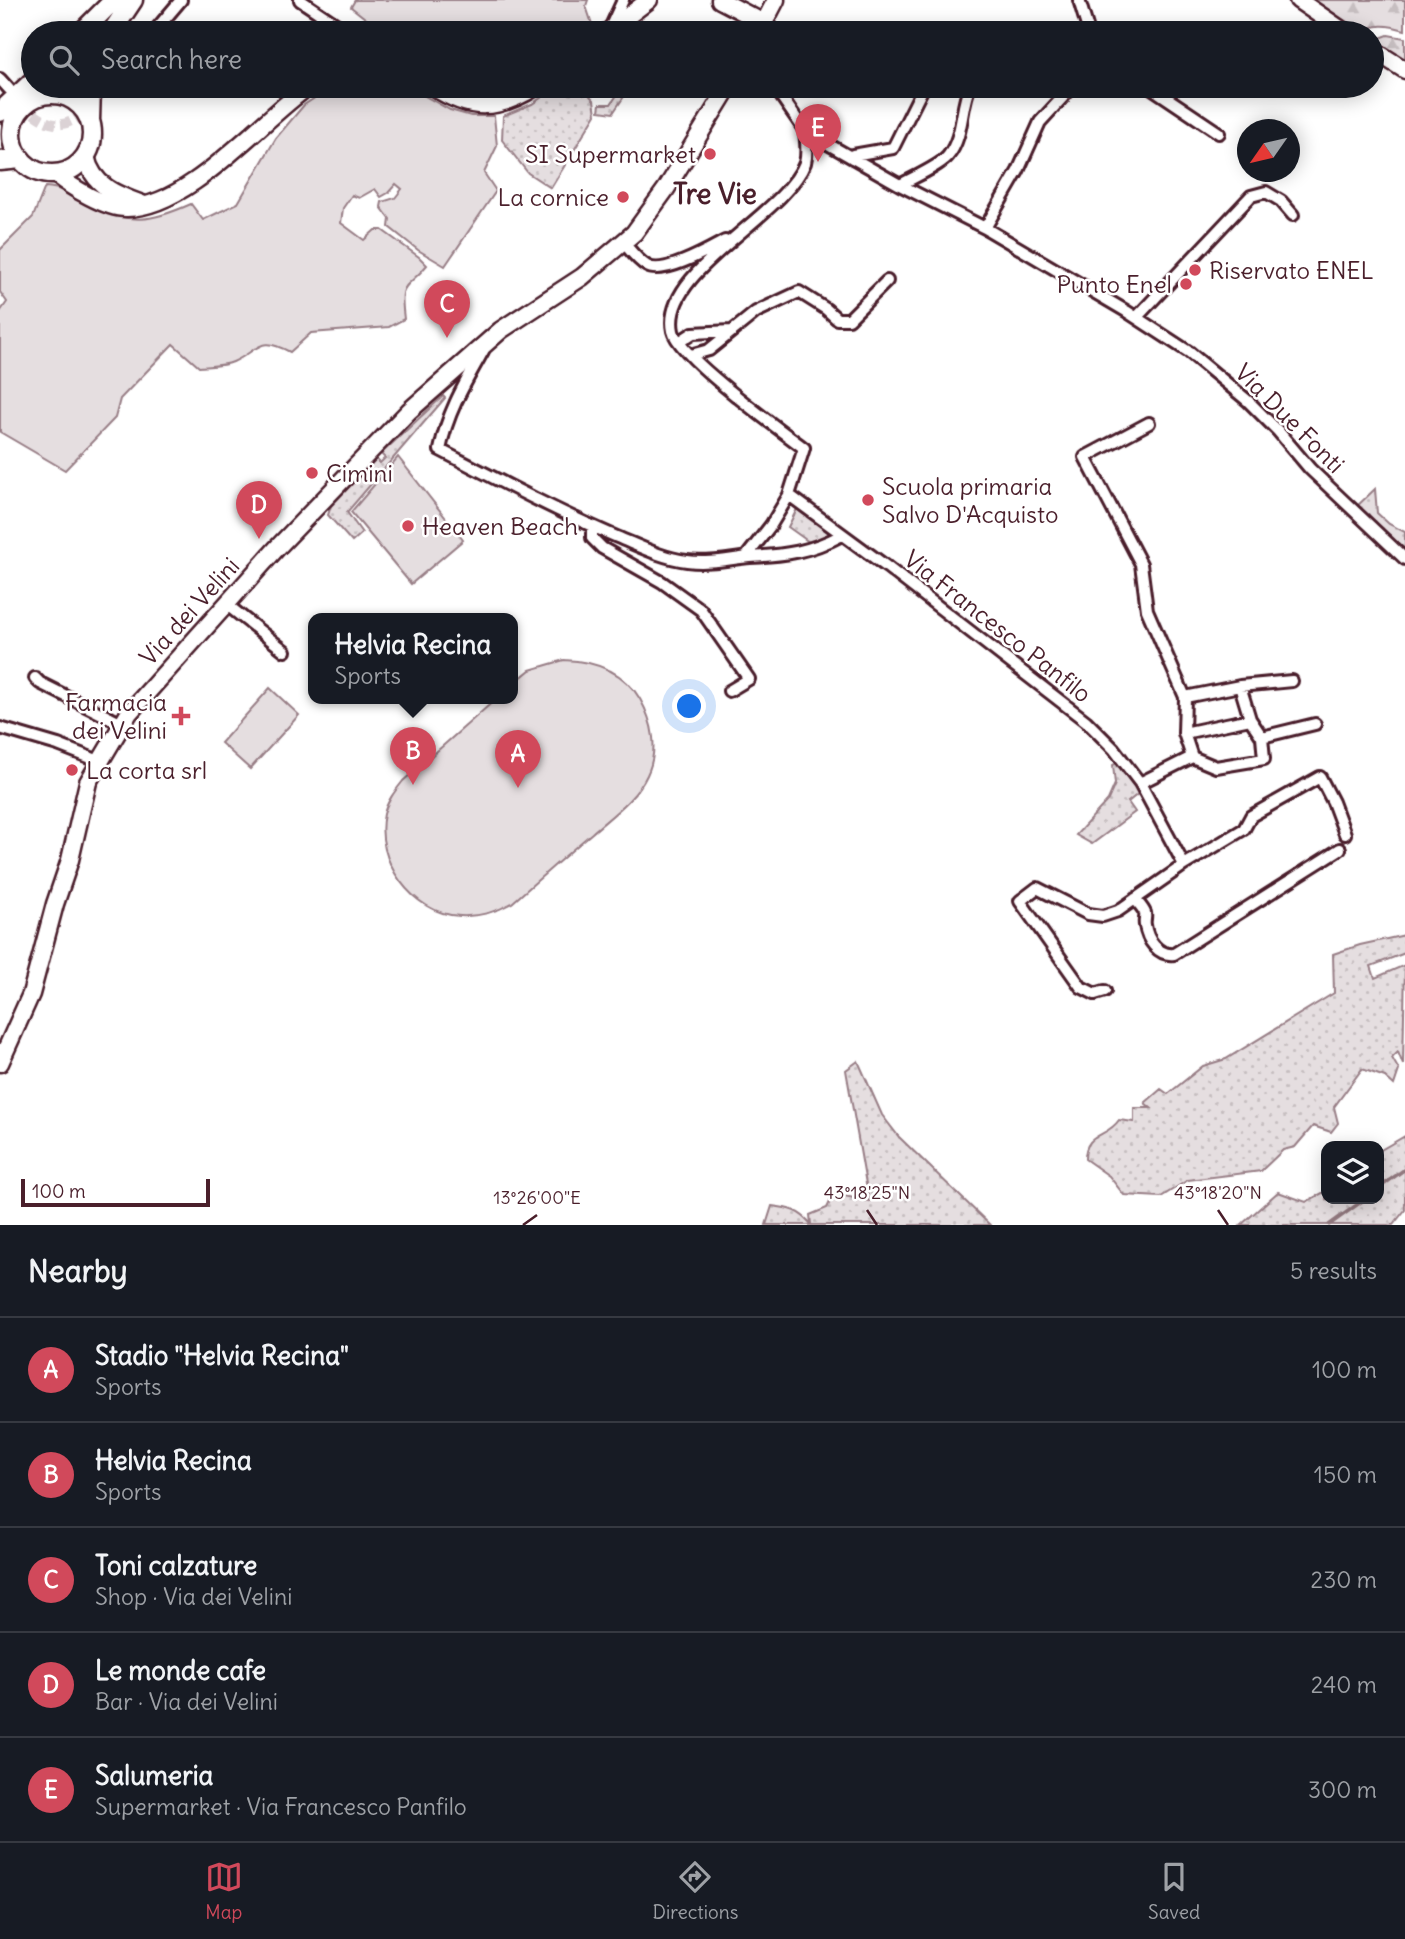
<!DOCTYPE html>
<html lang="en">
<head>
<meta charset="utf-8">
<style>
  :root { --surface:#171b24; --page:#242831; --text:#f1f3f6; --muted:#9ea1a6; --line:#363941; --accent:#d1495b }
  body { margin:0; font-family:Delius,sans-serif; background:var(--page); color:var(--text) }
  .controls { position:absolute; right:21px; bottom:21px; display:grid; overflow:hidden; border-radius:14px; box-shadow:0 4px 18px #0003 }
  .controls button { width:63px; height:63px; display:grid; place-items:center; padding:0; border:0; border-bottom:2px solid var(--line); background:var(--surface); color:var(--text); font:35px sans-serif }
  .compass { position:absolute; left:1237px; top:119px; width:63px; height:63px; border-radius:50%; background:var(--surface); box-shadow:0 4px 18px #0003; rotate:236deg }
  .scale { position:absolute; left:21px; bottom:18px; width:189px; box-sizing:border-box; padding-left:7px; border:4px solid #4a1f2b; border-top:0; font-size:19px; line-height:24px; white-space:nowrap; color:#4a1f2b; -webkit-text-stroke:5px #fff; paint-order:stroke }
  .you { position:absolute; left:690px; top:707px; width:24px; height:24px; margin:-18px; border:5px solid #fff; border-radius:50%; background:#1a73e8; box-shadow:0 0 0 10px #1a73e833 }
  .badge { display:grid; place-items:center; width:46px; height:46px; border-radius:50%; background:var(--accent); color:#fff; font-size:23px; font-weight:700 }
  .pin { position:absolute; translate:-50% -58px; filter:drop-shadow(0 2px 4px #0008) }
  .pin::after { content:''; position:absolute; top:37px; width:24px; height:21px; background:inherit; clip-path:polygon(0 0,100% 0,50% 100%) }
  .popup { position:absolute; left:308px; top:613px; width:210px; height:91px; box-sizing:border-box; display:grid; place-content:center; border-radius:14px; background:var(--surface); filter:drop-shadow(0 2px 5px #0005); font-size:23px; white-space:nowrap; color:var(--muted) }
  .popup b { font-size:26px; color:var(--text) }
  .popup::after { content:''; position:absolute; left:50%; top:100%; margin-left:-14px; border:14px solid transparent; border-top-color:var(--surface) }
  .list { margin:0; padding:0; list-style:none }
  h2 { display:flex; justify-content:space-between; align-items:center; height:91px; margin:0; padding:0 28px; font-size:30px }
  h2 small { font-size:23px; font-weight:400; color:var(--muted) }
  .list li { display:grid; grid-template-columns:46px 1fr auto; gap:21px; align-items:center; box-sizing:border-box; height:105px; padding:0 28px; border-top:2px solid var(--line) }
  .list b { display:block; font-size:26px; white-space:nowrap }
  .list p { margin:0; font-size:23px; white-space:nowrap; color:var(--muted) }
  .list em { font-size:23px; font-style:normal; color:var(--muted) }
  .icon { flex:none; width:38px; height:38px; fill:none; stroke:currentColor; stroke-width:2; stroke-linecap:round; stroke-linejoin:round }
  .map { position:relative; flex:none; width:1405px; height:1225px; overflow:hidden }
  .search { position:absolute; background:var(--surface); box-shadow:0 4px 18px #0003; left:21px; right:21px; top:21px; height:77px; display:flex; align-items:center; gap:18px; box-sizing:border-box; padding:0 24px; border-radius:38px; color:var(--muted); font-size:26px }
  .sheet { height:616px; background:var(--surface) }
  nav { display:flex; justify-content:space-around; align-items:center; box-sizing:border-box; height:98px; border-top:2px solid var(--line); background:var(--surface); font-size:19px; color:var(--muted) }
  nav a { display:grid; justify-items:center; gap:4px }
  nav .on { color:var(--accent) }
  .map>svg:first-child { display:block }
  .grass { fill:url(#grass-dots); stroke:#987e86; stroke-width:2 }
  .forest { fill:url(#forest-firs); stroke:#987e86; stroke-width:2 }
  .garden { fill:#e5dee0; stroke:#987e86; stroke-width:2 }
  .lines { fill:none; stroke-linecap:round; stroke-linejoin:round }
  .stream { stroke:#91787e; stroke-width:3.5 }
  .street-tunnel { stroke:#dbd2d5; stroke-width:10; stroke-dasharray:10 5; stroke-linecap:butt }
  .street-casing { stroke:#4a1f2b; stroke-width:16 }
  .secondary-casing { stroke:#4a1f2b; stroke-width:21 }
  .primary-casing { stroke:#4a1f2b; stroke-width:23 }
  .street { stroke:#fff; stroke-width:10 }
  .secondary { stroke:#fff; stroke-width:16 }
  .primary { stroke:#fff; stroke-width:18 }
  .ticks { fill:none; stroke:#4a1f2b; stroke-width:2.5 }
  .poi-dot { fill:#d1495b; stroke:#fff; stroke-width:2.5 }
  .labels { text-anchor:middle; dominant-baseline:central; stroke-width:5; stroke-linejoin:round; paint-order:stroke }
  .poi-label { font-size:24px; fill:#4a1f2b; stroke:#fff; text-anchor:start }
  .street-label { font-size:24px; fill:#4a1f2b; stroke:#fff }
  .quarter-label { font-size:28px; font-weight:bold; fill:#4a1f2b; stroke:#fff }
  .ticks-label { font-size:18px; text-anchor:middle; fill:#4a1f2b; stroke:#fff; stroke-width:5; stroke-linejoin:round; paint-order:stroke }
</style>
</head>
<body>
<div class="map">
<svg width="1405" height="1225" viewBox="0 0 1405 1225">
  <defs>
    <pattern id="grass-dots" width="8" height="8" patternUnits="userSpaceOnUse" patternTransform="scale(1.75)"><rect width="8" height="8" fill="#e5dee0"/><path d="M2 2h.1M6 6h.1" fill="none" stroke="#c6bec0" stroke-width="1.8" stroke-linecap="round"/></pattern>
    <pattern id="forest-firs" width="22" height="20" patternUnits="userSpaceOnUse" patternTransform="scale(1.75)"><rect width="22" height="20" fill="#e5dee0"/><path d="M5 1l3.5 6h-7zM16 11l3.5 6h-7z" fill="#c6bec0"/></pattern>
  </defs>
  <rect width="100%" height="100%" fill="#fff"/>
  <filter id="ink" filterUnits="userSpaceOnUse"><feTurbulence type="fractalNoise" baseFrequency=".0143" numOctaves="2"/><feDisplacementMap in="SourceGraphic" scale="14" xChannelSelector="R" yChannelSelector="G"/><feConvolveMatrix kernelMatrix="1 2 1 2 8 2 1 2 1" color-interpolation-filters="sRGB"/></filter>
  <g filter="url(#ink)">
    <!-- grass -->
    <path class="grass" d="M558 86H594L590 96 594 100 596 114 551 188 528 173 502 140 503 116 532 104Z
      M623 86H631L613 113 599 111 600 104H611Z
      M443 396 445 398 347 512 362 533 352 542 328 515 331 506 376 459 380 463 385 458 382 455 383 452Z
      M1375 489 1377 513 1389 524 1405 532V556L1355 508Z
      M797 509 833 533 830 539 809 542 788 527Z
      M1117 763 1139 793 1128 802 1135 812 1092 844 1076 835 1108 800 1115 784 1113 765Z
      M1405 935V953L1371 966 1375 978 1405 965 1403 1065 1398 1052 1392 1058 1399 1070 1394 1085 1385 1077 1362 1069 1334 1107 1338 1123 1331 1132 1313 1126 1295 1147 1283 1150 1261 1171 1188 1180 1161 1197 1124 1195 1109 1176 1085 1159C1085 1132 1107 1138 1119 1120L1134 1122V1108H1151L1145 1103 1161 1089 1168 1094 1203 1066 1226 1059 1334 993 1333 954 1360 945Z
      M858 1061 882 1115 899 1137 990 1225H766L772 1206C789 1208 799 1210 811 1224L810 1215 827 1208 834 1194 869 1201 846 1070Z
      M1405 1136V1210L1393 1225H1241L1278 1192 1306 1202 1326 1191V1199H1379V1151Z"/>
    <!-- forest -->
    <path class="forest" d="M1309 0H1405V30C1385 24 1378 24 1358 32Z
      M1388 35 1405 38V62L1372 41Z"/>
    <!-- garden -->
    <path class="garden" d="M355 0H588L586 6 593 27 588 33H379V29L351 7Z
      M333 86H407L450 110 471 116H494L497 146 484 173 496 191 445 266 418 250 389 227 390 219 381 207 382 202 395 198 402 189 396 184 388 193 381 197 375 189 359 198 352 195 343 208 341 223 364 240 375 230H382L419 257 427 265C406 291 399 279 404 319L389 327 311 333 290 352C258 335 261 349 233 362 224 366 210 366 199 367L173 344 120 399 115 418 65 470 0 432V312L7 302 0 292V250L33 217 45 187C63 188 75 196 91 205 129 226 153 221 191 204L203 220 238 203 276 138 304 105Z
      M446 86H522C500 99 469 101 446 86Z
      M398 457 463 540 411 584 351 512Z
      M564 660C595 661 623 670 640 699 653 722 659 750 647 775 636 799 611 816 592 833 565 856 539 879 512 903 496 912 478 917 460 916 412 914 374 859 384 814 387 801 395 791 403 781L496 699H513V684L530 670Z
      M270 688 299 715 250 769 221 743Z"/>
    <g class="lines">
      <!-- stream -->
      <path class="stream" d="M1379 1188 1405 1169
        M1329 1225 1365 1199"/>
      <!-- street-tunnel -->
      <path class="street-tunnel" d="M12 93C56 141 71 130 109 86"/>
      <!-- street casing -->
      <g class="street-casing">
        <path id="street" d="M300 0 349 33
          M1079 0 1089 33
          M320 14 325 33
          M611 26 623 0
          M153 33 181 0
          M0 79 9 89
          M774 86 805 131 900 185 985 228 1126 311 1189 352 1248 401 1278 431 1310 469 1405 559
          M1149 86 1219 133
          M852 158 853 155 893 148 924 86
          M900 185C912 178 940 166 948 156 964 136 960 108 970 86
          M985 228 1018 171 1040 122 1073 86
          M623 242C630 250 638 261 647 266 663 276 710 249 725 241
          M1137 317 1251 196 1266 192 1281 201 1293 215
          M679 342 693 333 731 331
          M483 351C465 383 447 413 440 450 498 480 556 511 617 537 639 546 662 558 687 561 709 564 729 559 750 557 786 555 810 552 842 535
          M691 355 709 350 756 312 799 292 826 309 837 319H849L887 281
          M789 495 887 567 1086 721 1114 749 1140 783 1184 865
          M592 526V538L602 548 662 582 701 610 749 679 729 691
          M746 557 771 525 789 495 804 448C780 430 678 356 673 331 660 271 785 216 805 163 808 152 806 142 805 131
          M226 604 285 651
          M35 678 40 683 122 724
          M1185 697 1240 686 1292 681
          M1250 719 1262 737 1315 724
          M0 728 58 745 99 761
          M1184 733 1250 719 1240 686
          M1192 757 1216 767 1264 759 1262 737
          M1140 783 1192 757 1184 733 1185 697 1147 610 1141 564 1085 457 1149 423
          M1135 899C1138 903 1143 908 1145 913 1146 917 1144 921 1145 925 1147 940 1158 956 1174 954L1340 849
          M1105 991 1095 994 1081 987 1020 901 1037 888 1088 914 1103 916 1118 911 1184 865 1244 829 1251 816 1320 777 1333 802 1345 834"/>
      </g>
      <!-- secondary casing -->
      <g class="secondary-casing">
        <path id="secondary" d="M720 0 764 23
          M1298 0 1346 33
          M606 33 649 0
          M755 33 764 23 776 0
          M1372 49 1405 70
          M432 86C471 112 497 111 537 86
          M86 156C92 186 117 195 142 204
          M55 174C71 187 106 209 127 208 190 207 259 121 309 86
          M0 1063 31 994 55 904 70 860 88 782 129 713 276 549 409 411 501 330 582 277 634 233 666 189 729 86"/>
      </g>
      <!-- primary casing -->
      <g class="primary-casing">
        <path id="primary" d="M81 33 114 0
          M111 33 133 0
          M12 134a40 40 0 1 1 80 0a40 40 0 1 1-80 0Z
          M0 112 33 81
          M90 121 91 86
          M0 161 21 159"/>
      </g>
      <!-- street -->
      <use href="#street" class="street"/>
      <!-- secondary -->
      <use href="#secondary" class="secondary"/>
      <!-- primary -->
      <use href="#primary" class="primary"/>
    </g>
  </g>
  <!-- ticks -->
  <path class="ticks" d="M867 1210 877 1225M1218 1210 1228 1225M523 1225 537 1215"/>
  <!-- markers -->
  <g class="poi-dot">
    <circle cx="710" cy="154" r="7"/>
    <circle cx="623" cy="197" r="7"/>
    <circle cx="1195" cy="270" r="7"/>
    <circle cx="1186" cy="284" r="7"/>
    <circle cx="312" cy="473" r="7"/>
    <circle cx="868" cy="500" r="7"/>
    <circle cx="408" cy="526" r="7"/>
    <path d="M177.5 705.5h7v7h7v7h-7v7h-7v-7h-7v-7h7z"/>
    <circle cx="72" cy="770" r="7"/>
  </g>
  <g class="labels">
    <!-- poi labels -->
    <g class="poi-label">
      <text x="696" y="154" text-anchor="end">SI Supermarket</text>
      <text x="609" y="197" text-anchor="end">La cornice</text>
      <text x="1209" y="270">Riservato ENEL</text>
      <text x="1172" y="284" text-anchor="end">Punto Enel</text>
      <text x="326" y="473">Cimini</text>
      <text x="882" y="486">Scuola primaria<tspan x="882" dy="28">Salvo D'Acquisto</tspan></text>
      <text x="422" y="526">Heaven Beach</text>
      <text x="167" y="702" text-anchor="end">Farmacia<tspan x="167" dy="28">dei Velini</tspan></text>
      <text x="86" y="770">La corta srl</text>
    </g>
    <!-- street labels -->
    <g class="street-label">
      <text transform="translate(1290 418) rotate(45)">Via Due Fonti</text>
      <text transform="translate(189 611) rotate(-48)">Via dei Velini</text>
      <text transform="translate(998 626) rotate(38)">Via Francesco Panfilo</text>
    </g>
    <!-- quarter labels -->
    <g class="quarter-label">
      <text x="715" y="194">Tre Vie</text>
    </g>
  </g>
  <g class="ticks-label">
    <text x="867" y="1199">43°18'25"N</text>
    <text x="1218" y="1199">43°18'20"N</text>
    <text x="537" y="1204">13°26'00"E</text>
  </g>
</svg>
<div class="controls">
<button><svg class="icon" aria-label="layers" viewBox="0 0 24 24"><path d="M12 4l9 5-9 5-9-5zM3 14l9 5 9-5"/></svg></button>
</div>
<svg class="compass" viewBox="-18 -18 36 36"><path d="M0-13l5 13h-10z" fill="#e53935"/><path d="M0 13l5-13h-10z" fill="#9ea1a6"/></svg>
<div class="scale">100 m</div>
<div class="you"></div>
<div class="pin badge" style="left:518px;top:788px">A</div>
<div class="pin badge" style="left:413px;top:785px">B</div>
<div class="popup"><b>Helvia Recina</b>Sports</div>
<div class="pin badge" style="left:447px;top:338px">C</div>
<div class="pin badge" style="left:259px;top:539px">D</div>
<div class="pin badge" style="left:818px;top:162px">E</div>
<div class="search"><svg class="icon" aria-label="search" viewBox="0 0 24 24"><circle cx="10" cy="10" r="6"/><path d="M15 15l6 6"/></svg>Search here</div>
</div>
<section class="sheet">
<h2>Nearby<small>5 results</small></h2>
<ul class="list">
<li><span class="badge">A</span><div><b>Stadio &quot;Helvia Recina&quot;</b><p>Sports</p></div><em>100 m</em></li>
<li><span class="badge">B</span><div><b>Helvia Recina</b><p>Sports</p></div><em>150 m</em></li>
<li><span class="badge">C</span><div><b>Toni calzature</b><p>Shop · Via dei Velini</p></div><em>230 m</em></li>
<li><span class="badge">D</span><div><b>Le monde cafe</b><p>Bar · Via dei Velini</p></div><em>240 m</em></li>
<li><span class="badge">E</span><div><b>Salumeria</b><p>Supermarket · Via Francesco Panfilo</p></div><em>300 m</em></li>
</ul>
</section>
<nav>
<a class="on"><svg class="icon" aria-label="map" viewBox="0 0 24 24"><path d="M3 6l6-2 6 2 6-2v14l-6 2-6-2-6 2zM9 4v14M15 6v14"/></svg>Map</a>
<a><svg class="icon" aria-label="directions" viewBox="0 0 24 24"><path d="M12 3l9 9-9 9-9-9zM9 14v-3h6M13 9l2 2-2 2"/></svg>Directions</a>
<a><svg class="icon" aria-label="saved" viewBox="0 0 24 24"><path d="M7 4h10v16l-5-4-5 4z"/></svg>Saved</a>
</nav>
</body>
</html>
